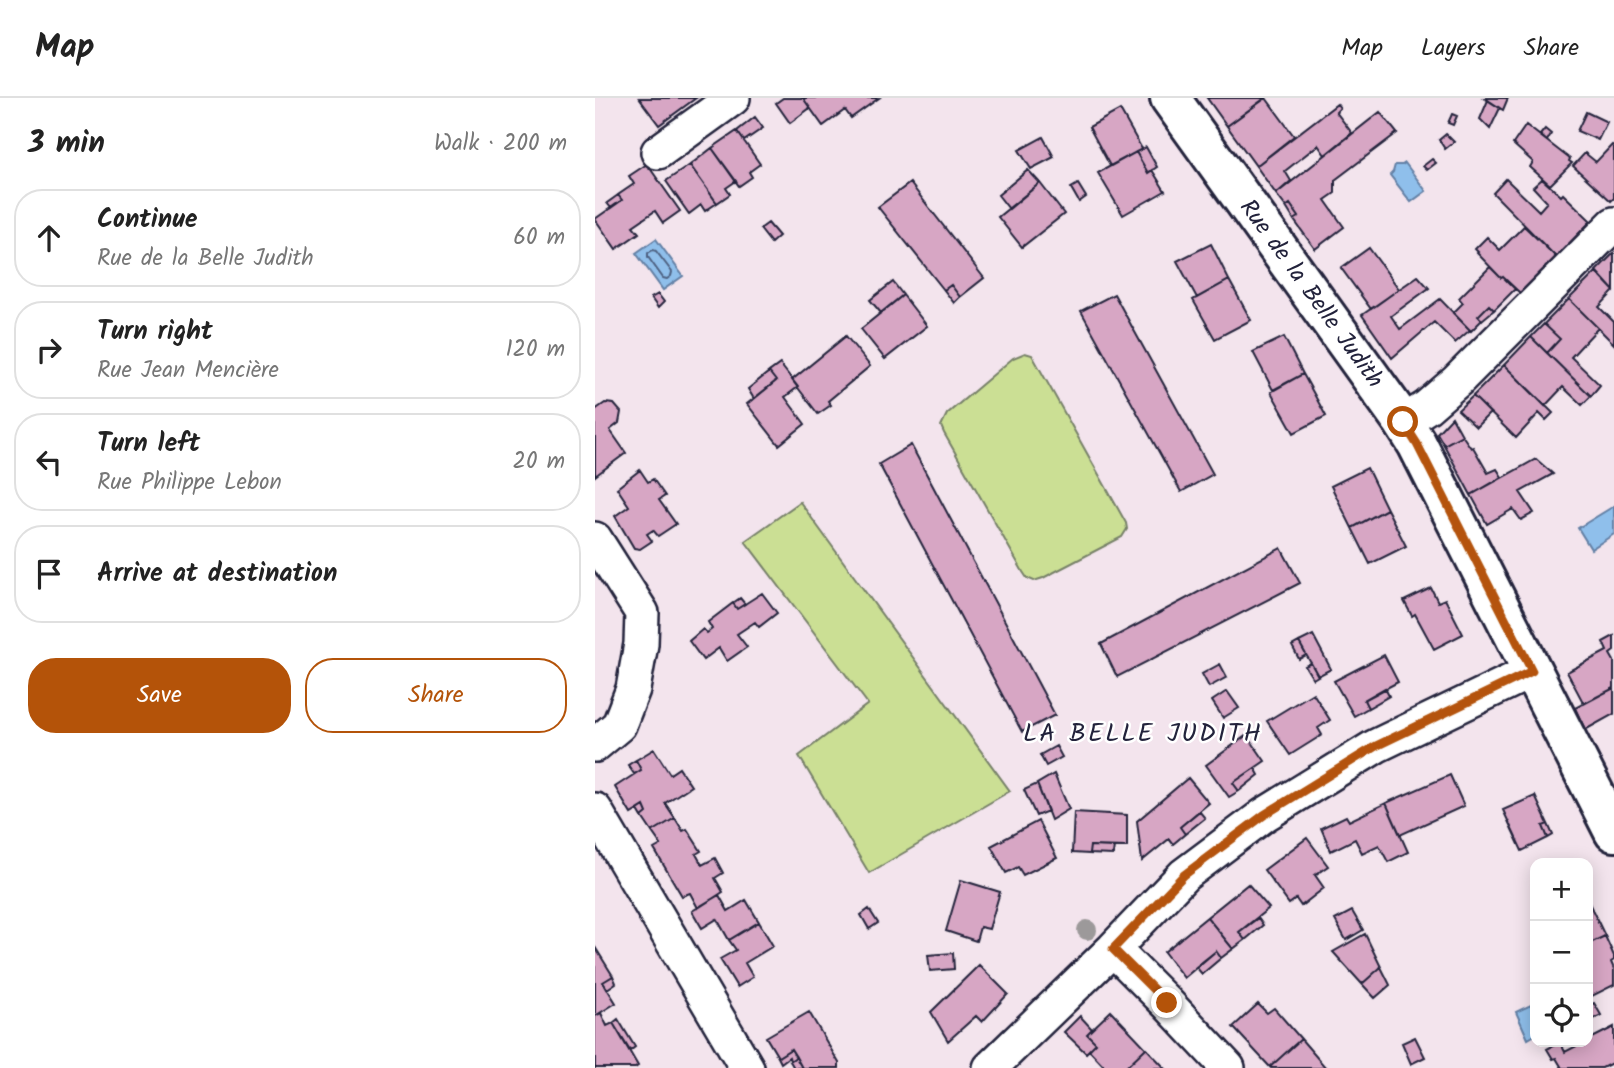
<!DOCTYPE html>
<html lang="en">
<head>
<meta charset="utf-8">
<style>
  :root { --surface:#fff; --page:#f6f6f6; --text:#222; --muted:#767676; --line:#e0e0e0; --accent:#b45309 }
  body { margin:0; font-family:Kalam,sans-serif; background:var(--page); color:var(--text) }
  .controls { position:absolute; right:21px; bottom:21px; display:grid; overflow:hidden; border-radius:14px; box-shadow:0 4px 18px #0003 }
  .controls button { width:63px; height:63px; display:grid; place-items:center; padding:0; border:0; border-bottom:2px solid var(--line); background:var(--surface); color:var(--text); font:35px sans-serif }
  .stop { position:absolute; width:21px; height:21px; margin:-16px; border:5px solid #b45309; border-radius:50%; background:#fff }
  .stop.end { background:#b45309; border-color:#fff; box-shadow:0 2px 7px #0008 }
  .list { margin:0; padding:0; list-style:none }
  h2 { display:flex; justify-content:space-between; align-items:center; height:91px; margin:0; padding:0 28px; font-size:30px }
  h2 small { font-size:23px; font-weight:400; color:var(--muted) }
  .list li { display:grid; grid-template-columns:46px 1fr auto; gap:21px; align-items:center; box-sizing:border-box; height:98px; margin:0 14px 14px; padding:0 14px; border:2px solid var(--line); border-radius:28px }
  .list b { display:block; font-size:26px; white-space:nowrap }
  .list p { margin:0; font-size:23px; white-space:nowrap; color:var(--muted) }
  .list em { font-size:23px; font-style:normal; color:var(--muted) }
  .actions { display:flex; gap:14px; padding:21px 28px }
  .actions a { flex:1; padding:16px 0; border:2px solid var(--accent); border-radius:28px; text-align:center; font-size:24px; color:var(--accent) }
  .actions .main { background:var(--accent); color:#fff }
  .icon { flex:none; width:38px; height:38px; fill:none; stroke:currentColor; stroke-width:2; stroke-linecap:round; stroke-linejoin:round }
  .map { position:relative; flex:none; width:1019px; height:970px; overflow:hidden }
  header { display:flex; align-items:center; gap:42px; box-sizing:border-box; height:98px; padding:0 35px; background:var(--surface); border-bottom:2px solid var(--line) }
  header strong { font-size:33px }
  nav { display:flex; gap:38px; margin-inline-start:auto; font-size:24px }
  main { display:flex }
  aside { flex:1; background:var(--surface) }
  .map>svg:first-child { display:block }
  .green { fill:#cbdf94; stroke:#768068; stroke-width:2 }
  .water { fill:#8fbfeb; stroke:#6380a5; stroke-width:2 }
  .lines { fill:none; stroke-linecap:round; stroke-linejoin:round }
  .shore { stroke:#4e6181; stroke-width:2 }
  .building { fill:#d7a6c4; stroke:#22223b; stroke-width:2 }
  .minor-casing { stroke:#22223b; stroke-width:38 }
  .tertiary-casing { stroke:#22223b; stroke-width:44 }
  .minor { stroke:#fff; stroke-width:33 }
  .tertiary { stroke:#fff; stroke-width:38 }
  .tree { fill:#9c999a }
  .route { stroke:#b45309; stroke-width:9 }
  .labels { text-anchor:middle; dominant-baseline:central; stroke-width:5; stroke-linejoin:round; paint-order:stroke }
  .street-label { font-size:24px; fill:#22223b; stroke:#fff }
  .neighbourhood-label { font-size:26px; letter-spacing:2px; fill:#22223b; stroke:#fff }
</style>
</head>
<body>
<header>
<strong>Map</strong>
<nav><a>Map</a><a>Layers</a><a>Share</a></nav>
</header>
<main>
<aside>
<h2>3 min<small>Walk · 200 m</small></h2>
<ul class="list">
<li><svg class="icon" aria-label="ahead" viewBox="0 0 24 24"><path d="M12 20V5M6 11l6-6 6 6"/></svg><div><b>Continue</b><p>Rue de la Belle Judith</p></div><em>60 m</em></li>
<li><svg class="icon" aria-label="right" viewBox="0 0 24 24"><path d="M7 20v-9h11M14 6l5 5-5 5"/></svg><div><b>Turn right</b><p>Rue Jean Mencière</p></div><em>120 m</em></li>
<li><svg class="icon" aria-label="left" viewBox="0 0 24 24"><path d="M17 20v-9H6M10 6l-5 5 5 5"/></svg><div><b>Turn left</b><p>Rue Philippe Lebon</p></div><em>20 m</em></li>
<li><svg class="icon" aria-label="arrive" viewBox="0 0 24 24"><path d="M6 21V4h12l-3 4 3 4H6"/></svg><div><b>Arrive at destination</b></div></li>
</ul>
<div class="actions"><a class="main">Save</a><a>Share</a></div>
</aside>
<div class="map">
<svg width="1019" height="970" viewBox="0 0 1019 970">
  <rect width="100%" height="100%" fill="#f3e4ed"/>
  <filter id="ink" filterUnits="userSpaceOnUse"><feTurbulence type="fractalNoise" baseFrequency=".0143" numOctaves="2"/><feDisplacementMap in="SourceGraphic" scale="14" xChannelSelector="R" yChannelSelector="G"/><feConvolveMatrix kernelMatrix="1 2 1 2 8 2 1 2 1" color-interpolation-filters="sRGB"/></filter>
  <g filter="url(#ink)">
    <!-- green -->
    <path class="green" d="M430 255 437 257 531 425 532 431 527 439 448 480 439 483 432 480 428 474 349 335 346 328 352 316 418 260Z
      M205 404 415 693 274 775 204 658 273 606 150 443Z"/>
    <!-- water -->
    <path class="water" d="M810 65 831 93 816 104 795 77 798 74 800 67H807Z
      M61 141 88 178 68 192 41 155Z
      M1019 408V436L996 451 983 430Z
      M940 905V937L933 941 921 914Z"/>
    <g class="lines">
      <!-- shore -->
      <path class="shore" d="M58 152 61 153 77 174 76 178 72 181 68 180 53 159V155Z"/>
    </g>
    <!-- building -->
    <path class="building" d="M44 0H101L64 27Z
      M188 0H208L215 10 195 25 181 5Z
      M208 0H284L256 20 250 12 228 28Z
      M612 0H670L632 28Z
      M671 0 699 38 661 68 632 28Z
      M889 0H913L908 12Z
      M893 2 905 10 895 31 885 21Z
      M742 6 745 10 741 14 757 35 730 57 723 47 690 73 696 83 681 96 661 68Z
      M525 12 547 51 515 68 494 29Z
      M785 14 802 35 740 82V95L730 102 749 129 720 151 699 122 704 119 695 106 691 109 681 96Z
      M991 14 1012 24 1003 42 982 33Z
      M857 16 862 18 858 27 853 25Z
      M160 19 168 30 149 43 142 33Z
      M931 27 975 61 974 63 977 65 955 87 935 69 938 64 918 46Z
      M950 31 956 36 952 43 945 37Z
      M142 33 165 66 154 74 157 79 144 88 117 50Z
      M851 36 859 44 850 51 844 42Z
      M448 39 459 59 436 71 424 52Z
      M1017 47 1019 48V100L1016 103 978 68 990 55 1001 64Z
      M551 49 562 69 553 75 541 54Z
      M117 50 141 83 131 90 135 96 122 105 95 67Z
      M541 54 553 75 557 72 570 93 528 117 503 75Z
      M837 61 841 65 832 72 828 68Z
      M52 66 85 113 68 125 60 113 38 128 44 135 21 151 0 121 27 102 23 97 39 86 34 78Z
      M95 67 122 105 110 113 106 107 94 116 71 83Z
      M433 72 445 85 414 111 403 97Z
      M911 81 944 113 952 104 938 89 947 81 966 98 968 96 996 123 961 159 898 95Z
      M315 85 389 180 365 199 356 187 349 192 283 109Z
      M445 85 469 116 427 149 403 119Z
      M483 86 491 99 484 104 476 90Z
      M23 97 27 102 16 110 12 105Z
      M695 106 704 119 699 122 691 109Z
      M173 125 184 138 176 145 165 131Z
      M929 128 961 159 925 195 908 179 906 180 882 155 883 154 880 151 892 139 905 152Z
      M616 146 634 182 602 200 582 163Z
      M774 150 804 191 776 211 746 170Z
      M1019 155V193L1001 173Z
      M895 169 906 180 908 179 920 191 899 212 894 207 883 218 887 222 876 233 858 215 868 205 864 200Z
      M1001 174 1019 193 1004 209 1019 224V246L974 201Z
      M823 178 834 190 796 218 805 231 845 201 875 232 860 245 839 224 797 260 767 217Z
      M634 182 656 222 620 241 598 202Z
      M298 184 308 197 286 215 275 202Z
      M356 187 365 199 359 205 349 192Z
      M63 196 69 204 63 210 56 200Z
      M519 196 618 376 586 394 486 213Z
      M308 197 332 228 290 261 266 231Z
      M974 201 1003 230 976 259 1005 287 996 298 952 255 965 241 949 226Z
      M894 207 899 212 887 222 883 218Z
      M949 226 965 241 952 255 936 239Z
      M251 238 275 268 233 303 236 307 223 316 197 282Z
      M689 239 708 276 678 292 658 254Z
      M936 239 996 298 987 307 968 289 950 308 909 267Z
      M185 266 203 289 190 299 210 326 184 347 152 306 181 283 174 274Z
      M909 267 958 315 951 322 944 315 921 340 878 298Z
      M174 274 181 283 159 301 153 291Z
      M708 276 731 318 699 335 676 294Z
      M878 298 895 315 881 329 863 312Z
      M10 305 19 306 26 314 24 325 15 332 31 355 0 378V312Z
      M857 319 867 337 849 347 842 335Z
      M867 337 876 350 878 349 893 375 902 371 907 379 876 397 849 347Z
      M316 347 460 617 427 634 284 366Z
      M941 361 958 376 925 394 939 415 926 422 918 411 892 426 876 397Z
      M772 370 792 411 757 430 736 388Z
      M45 372 53 384 58 381 70 398 64 402 81 426 63 438 58 432 52 436 57 443 45 451 39 450 20 418 34 408 22 390Z
      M792 411 811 448 775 466 757 430Z
      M686 450 705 485 522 579 506 546Z
      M836 490 843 504 850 501 868 536 839 551 820 516 817 518 809 503Z
      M167 495 182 515 164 529 160 524 142 536 152 549 132 563 124 550 108 562 94 543 108 531 112 535 117 531 113 524 138 505 142 511Z
      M145 500 150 506 142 511 138 505Z
      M718 537 736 571 723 578 704 544Z
      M1019 538V553L1015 556 1019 563V590L989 606 972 574 1012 553 1008 544Z
      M704 544 711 557 704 561 697 548Z
      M789 557 803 584 769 602 773 610 759 618 739 583Z
      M716 565 723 578 718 581 710 568Z
      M625 566 632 579 614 589 607 576Z
      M790 590 794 598 773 610 769 602Z
      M1019 590V616L990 632 980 610Z
      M632 593 644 610 628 620 617 603Z
      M718 595 735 622 723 630 727 637 695 657 672 623Z
      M652 637 670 663 638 685 644 693 634 699 611 667Z
      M461 648 467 659 451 668 445 657Z
      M59 651 75 676 84 670 96 688 70 705 80 720 57 734 47 719 52 715 49 708 36 716 20 689 46 672 41 662Z
      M41 662 46 672 39 676 33 667Z
      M660 670 664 677 644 693 638 685Z
      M459 676 474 711 456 722 442 686Z
      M855 677 869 708 805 737 791 705Z
      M593 680 614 705 585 729 590 736 578 746 574 741 547 763 542 723Z
      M442 686 453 713 441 718 429 692Z
      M940 698 953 726 948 728 953 740 927 753 908 712Z
      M791 705 813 754 793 764 784 747 767 755 760 741 736 753 726 730 751 718 754 723Z
      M49 708 52 715 47 719 43 712Z
      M604 713 610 720 590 736 585 729Z
      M479 714 532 717V749L495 748 494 756 477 755Z
      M80 720 88 733 92 731 106 753 101 756 107 767 120 760 128 775 120 780 128 794 103 810 95 795 87 798 59 751 66 747 57 734Z
      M443 723 462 760 428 777 423 769 411 775 396 748Z
      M953 726 958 737 953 740 948 728Z
      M712 740 733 768 720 777 729 790 706 808 701 801 694 806 669 772Z
      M495 748 519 749 518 757 494 756Z
      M366 782 405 794 394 831 385 829 381 843 351 833Z
      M653 786 674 810 644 834 650 842 638 851 612 819Z
      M124 797 133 813 151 802 164 824 134 842 122 821 107 830 97 813Z
      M993 803 1010 838 993 846Z
      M274 811 283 825 274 831 266 817Z
      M757 813 768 832 751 842 740 822Z
      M612 819 638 851 626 860 621 853 589 880 569 854Z
      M663 820 668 827 650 842 644 834Z
      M164 824 178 848 150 865 158 879 142 889 125 861 141 852 134 842Z
      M770 836 786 869 767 886 738 854Z
      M1010 838 1019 858V862L1016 864 1019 871V887L993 900V846Z
      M0 849 18 878 8 884 21 905 0 918Z
      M621 853 626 860 607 876 601 869Z
      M358 855 359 871 335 873 333 857Z
      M384 867 413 896 387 924 381 918 353 943 336 914Z
      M786 869 795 887 780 900 767 886Z
      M18 878 21 885 12 891 8 884Z
      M999 905 1006 917 993 924V908Z
      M663 906 672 915 679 910 706 941 675 969 638 929Z
      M516 913 551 950 530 970H511L494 952 501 945 492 936Z
      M214 914 244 965V970H207L196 951 183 959 171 939Z
      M6 915 12 928 18 925 43 968 40 970H0V918Z
      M485 918 497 931 492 936 501 945 491 955 469 934Z
      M23 921 40 949 35 953 18 925Z
      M1019 929V964L1007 970H967L961 960 958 961 952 951 965 944 970 954Z
      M820 939 830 959 816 966 807 945Z
      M706 941 731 970H676L675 969Z
      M551 950 570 970H530Z
      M196 951 201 959 195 963 194 959 186 965 183 959Z
      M201 959 207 970H199L195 963Z"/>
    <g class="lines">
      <!-- minor casing -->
      <g class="minor-casing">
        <path id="minor" d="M63 54 138 0
          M808 324 832 309 862 283 1019 126
          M0 441 47 515 46 546 38 591 24 627 0 647
          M0 712 152 970
          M518 851 572 905 633 970
          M395 970 518 851 589 777 669 717 781 648 937 573"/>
      </g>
      <!-- tertiary casing -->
      <g class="tertiary-casing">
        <path id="tertiary" d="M575 0 808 324 822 346 1019 734"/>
      </g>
      <!-- minor -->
      <use href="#minor" class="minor"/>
      <!-- tertiary -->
      <use href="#tertiary" class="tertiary"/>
    </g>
    <!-- trees -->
    <circle class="tree" cx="492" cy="832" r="10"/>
  </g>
  <g class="lines" filter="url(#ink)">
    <!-- route -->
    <path class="route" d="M572 905 518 851 589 777 669 717 781 648 937 573 822 346 808 324"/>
  </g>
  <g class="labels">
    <!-- street labels -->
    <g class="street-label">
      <text transform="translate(716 196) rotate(54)">Rue de la Belle Judith</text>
    </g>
    <!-- neighbourhood labels -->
    <g class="neighbourhood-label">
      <text x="548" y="636">LA BELLE JUDITH</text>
    </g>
  </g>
</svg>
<div class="controls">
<button>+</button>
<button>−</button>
<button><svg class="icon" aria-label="locate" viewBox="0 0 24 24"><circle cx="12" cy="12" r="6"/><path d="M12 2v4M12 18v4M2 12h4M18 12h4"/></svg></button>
</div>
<div class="stop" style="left:808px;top:324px"></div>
<div class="stop end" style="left:572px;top:905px"></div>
</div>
</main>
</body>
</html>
